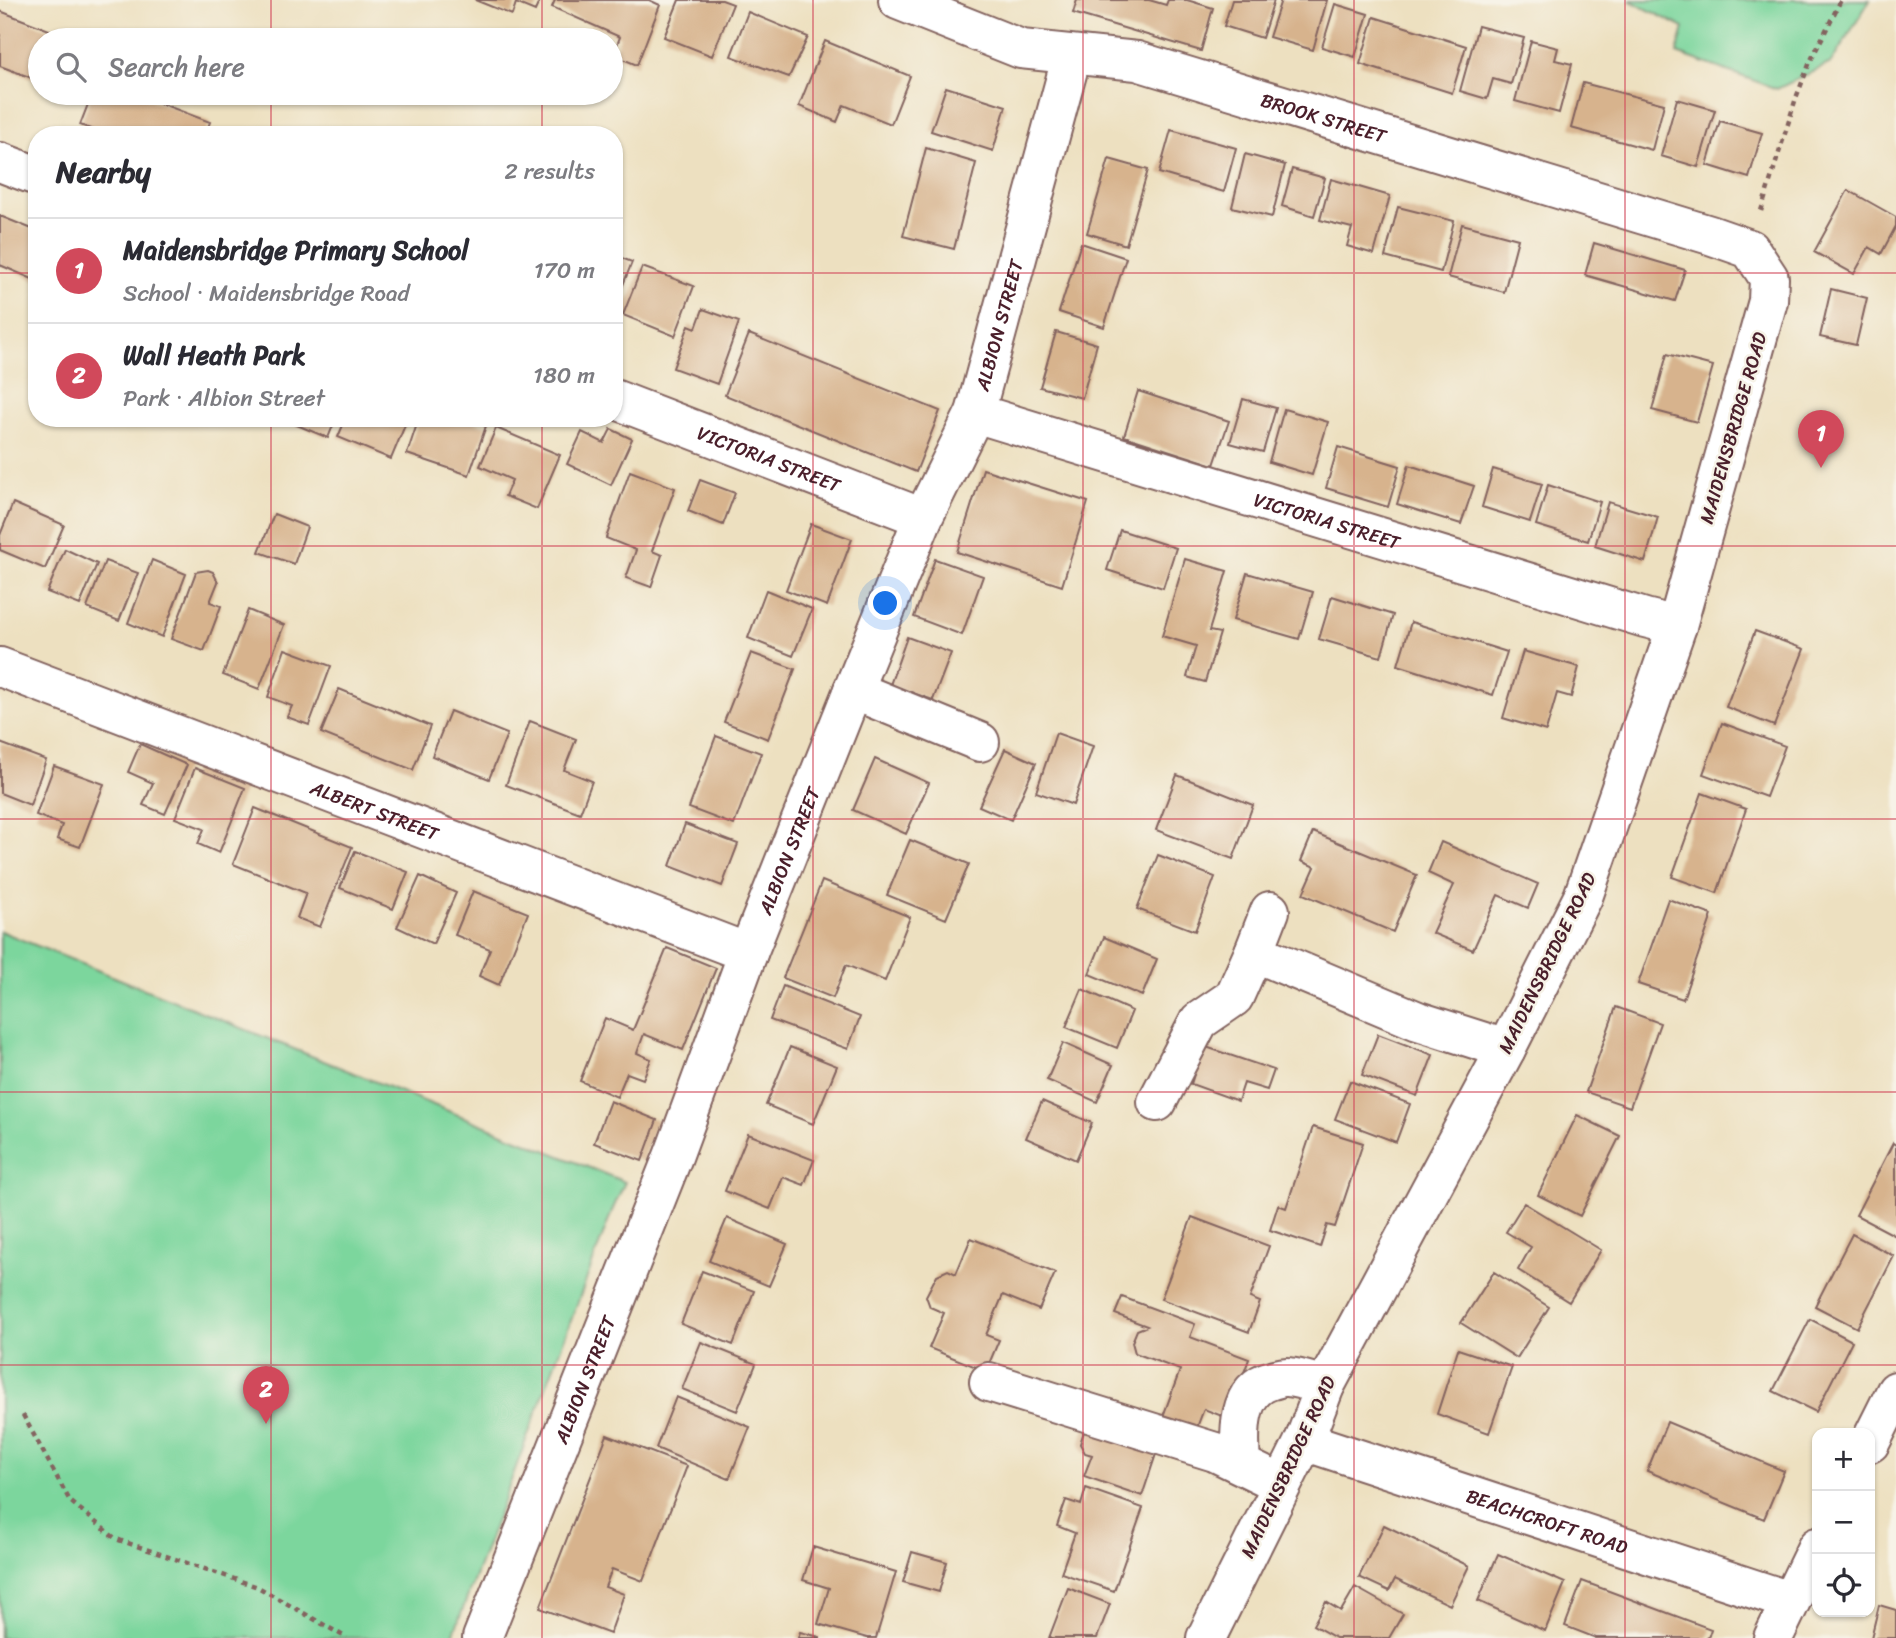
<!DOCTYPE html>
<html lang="en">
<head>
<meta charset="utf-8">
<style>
  :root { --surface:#fff; --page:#f2f2f3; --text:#2b2b33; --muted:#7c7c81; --line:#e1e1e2; --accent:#d1495b }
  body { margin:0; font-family:Sriracha,sans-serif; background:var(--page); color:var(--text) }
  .controls { position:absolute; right:21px; bottom:21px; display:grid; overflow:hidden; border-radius:14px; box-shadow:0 2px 5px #0004 }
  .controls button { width:63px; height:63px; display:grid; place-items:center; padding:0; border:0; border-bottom:2px solid var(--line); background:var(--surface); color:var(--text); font:35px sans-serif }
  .you { position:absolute; left:886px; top:604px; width:24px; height:24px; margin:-18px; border:5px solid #fff; border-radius:50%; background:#1a73e8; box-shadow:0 0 0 10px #1a73e833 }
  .badge { display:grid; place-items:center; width:46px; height:46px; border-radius:50%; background:var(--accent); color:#fff; font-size:23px; font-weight:700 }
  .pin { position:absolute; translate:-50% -58px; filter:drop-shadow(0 2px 4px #0008) }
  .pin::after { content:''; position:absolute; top:37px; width:24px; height:21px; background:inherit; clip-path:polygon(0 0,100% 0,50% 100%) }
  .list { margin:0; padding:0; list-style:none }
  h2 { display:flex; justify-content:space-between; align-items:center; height:91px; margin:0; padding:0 28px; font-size:30px }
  h2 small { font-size:23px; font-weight:400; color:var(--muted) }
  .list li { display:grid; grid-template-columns:46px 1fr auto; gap:21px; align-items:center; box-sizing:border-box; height:105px; padding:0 28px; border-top:2px solid var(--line) }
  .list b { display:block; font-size:26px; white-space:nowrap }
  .list p { margin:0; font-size:23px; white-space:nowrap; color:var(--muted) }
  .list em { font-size:23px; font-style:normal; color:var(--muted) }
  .icon { flex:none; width:38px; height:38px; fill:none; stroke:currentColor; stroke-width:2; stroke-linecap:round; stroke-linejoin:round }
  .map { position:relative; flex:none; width:1896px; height:1638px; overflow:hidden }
  .search { position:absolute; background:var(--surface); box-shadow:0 2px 5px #0004; left:28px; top:28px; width:595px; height:77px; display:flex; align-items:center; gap:18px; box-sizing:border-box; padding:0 24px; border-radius:38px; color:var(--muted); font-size:26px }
  .panel { position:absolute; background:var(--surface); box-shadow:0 2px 5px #0004; left:28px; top:126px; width:595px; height:301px; border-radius:28px }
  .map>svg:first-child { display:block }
  .green { fill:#7cd69d; stroke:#637a64; stroke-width:2 }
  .building { fill:#d7b38d }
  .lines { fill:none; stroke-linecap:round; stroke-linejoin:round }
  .minor-casing { stroke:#83635f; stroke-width:42 }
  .path { stroke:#83635f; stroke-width:4.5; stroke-dasharray:5 5; stroke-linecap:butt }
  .minor { stroke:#fff; stroke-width:38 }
  .grid { fill:none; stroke:#d1495b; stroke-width:2; stroke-opacity:0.55 }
  .labels { text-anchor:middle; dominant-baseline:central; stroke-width:5; stroke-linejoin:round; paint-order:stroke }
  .street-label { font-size:19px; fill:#4a1f2b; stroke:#f7f3e8 }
</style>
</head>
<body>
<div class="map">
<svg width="1896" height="1638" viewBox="0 0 1896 1638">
  <rect width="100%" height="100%" fill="#f7f3e8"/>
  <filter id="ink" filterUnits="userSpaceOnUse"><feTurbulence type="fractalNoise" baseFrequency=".0143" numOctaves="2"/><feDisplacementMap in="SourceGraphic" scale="14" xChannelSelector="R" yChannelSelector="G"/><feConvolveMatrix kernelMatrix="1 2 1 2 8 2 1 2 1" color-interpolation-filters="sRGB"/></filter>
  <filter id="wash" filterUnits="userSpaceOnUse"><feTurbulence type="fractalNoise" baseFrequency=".00686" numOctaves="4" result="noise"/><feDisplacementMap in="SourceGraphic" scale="28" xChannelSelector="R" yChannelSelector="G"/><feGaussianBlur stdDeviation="1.57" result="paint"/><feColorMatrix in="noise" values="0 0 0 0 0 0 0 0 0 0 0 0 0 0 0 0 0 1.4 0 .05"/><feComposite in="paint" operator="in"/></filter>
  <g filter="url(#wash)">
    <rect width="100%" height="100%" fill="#ede0c0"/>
    <!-- green -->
    <path class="green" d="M1629 0H1870L1831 63 1777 89 1677 53 1684 28Z
      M0 931 625 1182 612 1211 452 1638H0Z"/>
    <g id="blocks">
      <!-- building -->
      <path class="building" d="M475 0H540L535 11 516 3 512 15Z
        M555 0H649L660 5 637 65 613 55 620 37 552 7Z
        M679 0H722L733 4 712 56 664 37Z
        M1077 0H1149L1166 5 1168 0H1187L1213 8 1201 51 1073 13Z
        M1232 0H1274L1262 38 1224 26Z
        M1281 0H1327L1313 50 1269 37Z
        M1335 4 1368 14 1355 57 1322 47Z
        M0 11 75 40H40V81L0 66Z
        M748 12 808 37 789 77 731 56Z
        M1374 17 1466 46 1452 93 1360 64Z
        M1478 26 1524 38 1511 84 1493 79 1487 99 1460 91Z
        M825 41 910 76 891 124 844 105 837 122 799 106Z
        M1531 41 1558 48 1555 60 1572 64 1559 113 1515 101Z
        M1583 83 1664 104 1652 150 1571 128Z
        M946 87 1006 106 993 151 931 131Z
        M74 93H133L210 122 205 135H106L80 125 90 99Z
        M1677 99 1715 110 1698 167 1661 156Z
        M1720 121 1762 133 1749 178 1707 165Z
        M1171 130 1236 148 1224 192 1159 173Z
        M926 148 976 163 954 249 903 236Z
        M1245 154 1285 165 1272 217 1232 207Z
        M1109 159 1148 170 1126 245 1087 233Z
        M1292 169 1325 178 1314 216 1282 206Z
        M1331 179 1390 196 1374 254 1347 246 1352 228 1320 220Z
        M1848 190 1896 217V226L1881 254 1869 247 1854 274 1814 252Z
        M1398 207 1454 221 1441 272 1385 257Z
        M0 216 37 231V281L0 265Z
        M1462 224 1518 239 1504 292 1448 277Z
        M1081 243 1126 258 1104 327 1059 312Z
        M1594 243 1685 270 1675 301 1585 275Z
        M614 255 632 262 614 308Z
        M642 267 694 286 675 336 623 315Z
        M1831 289 1867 298 1856 345 1820 337Z
        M703 309 739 322 717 384 673 368 689 325 696 328Z
        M1056 332 1097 344 1082 398 1040 387Z
        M749 334 940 411 916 472 725 395Z
        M1667 354 1713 366 1697 422 1652 410Z
        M1138 391 1229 421 1214 465 1124 436Z
        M1243 399 1276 408 1263 452 1230 443Z
        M1284 409 1328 422 1312 475 1269 462Z
        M280 418H336L328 438Z
        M346 418H408L391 459 338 437Z
        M419 418H462L486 426 469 475 407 454Z
        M496 428 560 455 537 509 505 496 512 480 480 466Z
        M611 429 632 439 611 485 567 464 582 432 604 443Z
        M1338 447 1400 466 1388 507 1326 488Z
        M1409 465 1474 486 1461 524 1397 504Z
        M983 469 1088 502 1062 586 957 552Z
        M1493 469 1542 484 1530 522 1482 507Z
        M630 471 675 488 652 551 662 555 651 587 626 578 636 550 606 538Z
        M700 480 735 493 723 525 688 511Z
        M1548 485 1600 502 1588 541 1536 525Z
        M1608 502 1658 517 1645 562 1595 546Z
        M13 503 64 525 45 569 0 550V535Z
        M274 514 307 527 294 564 259 552Z
        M811 524 852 539 827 606 786 590Z
        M1120 530 1176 548 1163 588 1107 570Z
        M65 549 97 564 80 605 47 592Z
        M935 559 983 576 962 635 914 617Z
        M1185 559 1227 571 1209 631 1220 633 1205 682 1187 677 1196 646 1162 636Z
        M152 560 186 574 162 637 128 623Z
        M105 561 138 573 119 621 87 608Z
        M208 570 213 572 218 582 210 602 221 606 204 651 171 639 196 572Z
        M1247 573 1313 592 1299 639 1233 620Z
        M766 590 812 609 793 656 748 638Z
        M1332 596 1393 615 1381 657 1319 639Z
        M248 610 284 625 259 689 223 675Z
        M1411 622 1507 652 1493 695 1398 665Z
        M1755 631 1804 649 1774 726 1726 707Z
        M907 637 951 653 933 700 890 685Z
        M285 649 331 666 309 725 287 717 292 706 268 697Z
        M1523 651 1579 667 1571 697 1557 693 1546 731 1503 718Z
        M751 653 795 669 768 739 724 722Z
        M339 689 430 726 413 770 321 733Z
        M450 711 507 734 489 779 432 756Z
        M530 721 576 739 564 770 592 781 580 813 506 785Z
        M1722 723 1785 746 1766 797 1703 774Z
        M1056 733 1093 746 1073 805 1036 792Z
        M716 736 761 753 734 825 689 808Z
        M0 743 46 760 30 805 0 793Z
        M140 744 187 765 165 814 143 805 153 783 128 772Z
        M1005 749 1036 763 1011 820 979 806Z
        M875 759 929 783 906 834 853 810Z
        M54 766 104 784 80 847 57 839 62 825 36 815Z
        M195 768 245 788 219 853 198 844 204 829 175 818Z
        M1177 775 1253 805 1233 859 1156 830Z
        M1702 793 1746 809 1717 893 1672 877Z
        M255 808 352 847 320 927 297 918 306 893 233 864Z
        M685 824 738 844 722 886 670 866Z
        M1313 832 1417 875 1393 932 1303 894 1315 867 1301 861Z
        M910 840 969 864 946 919 887 895Z
        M1441 842 1538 884 1528 908 1498 895 1473 950 1432 933 1454 885 1428 873Z
        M355 851 408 872 393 909 340 888Z
        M1158 855 1215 877 1195 931 1137 909Z
        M420 876 456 893 433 944 397 927Z
        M822 881 910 917 885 981 846 965 833 998 783 978Z
        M473 891 528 913 499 985 479 976 490 949 455 935Z
        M1668 899 1712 915 1683 999 1638 984Z
        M1104 937 1157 959 1142 996 1089 974Z
        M667 948 716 968 683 1050 644 1034 637 1053 651 1059 643 1079 627 1073 617 1097 580 1081 605 1018 633 1030Z
        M783 986 860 1017 848 1049 770 1020Z
        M1082 989 1132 1011 1117 1048 1066 1027Z
        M1616 1007 1660 1023 1630 1107 1586 1092Z
        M1378 1034 1433 1055 1417 1096 1362 1075Z
        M1063 1043 1113 1065 1097 1102 1047 1080Z
        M1203 1046 1274 1070 1267 1090 1244 1083 1238 1101 1191 1084Z
        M790 1047 837 1066 813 1124 766 1105Z
        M1350 1081 1410 1104 1396 1142 1335 1119Z
        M610 1101 657 1120 642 1161 594 1143Z
        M1042 1101 1092 1123 1076 1160 1026 1138Z
        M1577 1115 1620 1136 1580 1216 1538 1195Z
        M1313 1127 1363 1143 1335 1227 1327 1225 1320 1247 1270 1230 1278 1205 1286 1208Z
        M748 1134 814 1160 804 1185 783 1177 770 1209 725 1191Z
        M1893 1143 1896 1145V1236L1856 1215Z
        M1524 1203 1601 1250 1569 1302 1518 1270 1531 1247 1506 1232Z
        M1192 1217 1269 1246 1250 1298 1260 1302 1249 1332 1161 1299Z
        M727 1218 787 1244 769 1286 709 1261Z
        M1852 1234 1894 1256 1857 1328 1815 1306Z
        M971 1238 1055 1273 1039 1310 1003 1295 986 1335 999 1340 986 1371 929 1348 944 1313 930 1307 926 1296 937 1275 948 1270 956 1274Z
        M702 1271 754 1291 733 1345 681 1324Z
        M1494 1272 1549 1307 1517 1358 1461 1323Z
        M1122 1297 1195 1324 1190 1337 1249 1359 1227 1418 1204 1409 1194 1435 1161 1422 1180 1370 1135 1353 1132 1342 1137 1330 1147 1326 1115 1314Z
        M1810 1319 1852 1341 1816 1412 1773 1391Z
        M701 1342 756 1364 737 1411 682 1389Z
        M1458 1349 1512 1367 1489 1433 1437 1414Z
        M676 1397 750 1427 729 1479 656 1448Z
        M1667 1422 1784 1471 1764 1519 1647 1471Z
        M1085 1428 1158 1448 1142 1496 1084 1476 1092 1455 1085 1453 1080 1444Z
        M607 1435 687 1466 643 1581 612 1569 605 1587 624 1594 610 1634 540 1608Z
        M1086 1488 1143 1508 1114 1591 1061 1573 1075 1533 1057 1526 1066 1500 1081 1505Z
        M1384 1525 1469 1566 1450 1605 1395 1579 1389 1591 1359 1577Z
        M813 1547 896 1572 876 1638H867L818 1624 829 1588 803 1580Z
        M912 1552 947 1562 939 1592 903 1582Z
        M1498 1554 1565 1583 1545 1631 1478 1601Z
        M1582 1581 1711 1629 1708 1638H1596L1565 1626Z
        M1355 1587 1403 1614 1389 1638H1336L1313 1625 1326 1602 1341 1611Z
        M1068 1588 1110 1604 1097 1638H1049Z
        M1879 1605 1896 1610V1638H1871Z
        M800 1632 820 1637V1638H798Z"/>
    </g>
  </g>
  <g filter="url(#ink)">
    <use href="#blocks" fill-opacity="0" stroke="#83635f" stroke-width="2"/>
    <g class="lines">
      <!-- minor casing -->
      <g class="minor-casing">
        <g id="minor">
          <path id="s1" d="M898 0 1021 49 1137 61 1710 235 1750 249 1769 278 1768 301 1677 626 1583 897 1506 1049 1325 1386 1304 1441 1206 1638"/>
          <path d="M0 162 37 176"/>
          <path id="s2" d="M614 399 923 518"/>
          <path id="s3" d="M975 413 1645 618 1677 626"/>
          <path id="s4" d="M0 667 748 953"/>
          <path d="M853 690 980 742"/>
          <path d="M1254 952 1270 911"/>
          <path d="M1157 1102 1199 1021 1234 997 1254 952 1418 1021 1506 1049"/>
          <path d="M989 1382 1215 1452 1281 1484"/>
          <path id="s5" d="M1304 1441 1790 1601"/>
          <path d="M1870 1443 1896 1391"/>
          <path d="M1241 1464C1239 1435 1236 1389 1272 1380 1277 1379 1283 1376 1288 1377 1300 1378 1313 1383 1325 1386"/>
          <path id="s6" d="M482 1638 674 1154 748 953 853 690 923 518 975 413 1072 55"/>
          <path d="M1773 1638 1817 1547"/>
        </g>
      </g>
      <!-- path -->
      <path class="path" d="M1761 211 1796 98 1810 62 1841 0
        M23 1415 70 1501 116 1539 258 1587 347 1638"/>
      <!-- minor -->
      <use href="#minor" class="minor"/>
    </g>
  </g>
  <!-- grid -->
  <path class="grid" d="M271 0V40M542 0V40M813 0V1638M1083 0V1638M1354 0V1638M1625 0V1638M271 93V135M542 93V135M0 273H37M614 273H1896M271 418V1638M542 418V1638M0 546H1896M0 819H1896M0 1092H1896M0 1365H1896"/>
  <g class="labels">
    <!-- street labels -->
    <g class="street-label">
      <text stroke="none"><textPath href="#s1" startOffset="444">BROOK STREET</textPath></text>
      <text stroke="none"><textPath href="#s6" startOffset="1412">ALBION STREET</textPath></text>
      <text transform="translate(1733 428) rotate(-74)">MAIDENSBRIDGE ROAD</text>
      <text stroke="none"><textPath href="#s2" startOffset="166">VICTORIA STREET</textPath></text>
      <text stroke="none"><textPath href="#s3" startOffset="368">VICTORIA STREET</textPath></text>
      <text stroke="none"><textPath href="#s4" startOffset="401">ALBERT STREET</textPath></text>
      <text stroke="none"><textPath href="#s6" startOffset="845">ALBION STREET</textPath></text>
      <text transform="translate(1547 963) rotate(-64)">MAIDENSBRIDGE ROAD</text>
      <text stroke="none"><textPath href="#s6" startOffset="278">ALBION STREET</textPath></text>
      <text transform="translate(1288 1467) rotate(-65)">MAIDENSBRIDGE ROAD</text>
      <text stroke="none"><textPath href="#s5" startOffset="256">BEACHCROFT ROAD</textPath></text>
    </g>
  </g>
</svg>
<div class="controls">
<button>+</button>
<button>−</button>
<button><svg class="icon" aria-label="locate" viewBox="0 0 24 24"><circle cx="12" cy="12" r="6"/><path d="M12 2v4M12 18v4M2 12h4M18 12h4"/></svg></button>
</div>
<div class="you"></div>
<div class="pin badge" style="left:1821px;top:468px">1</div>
<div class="pin badge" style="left:266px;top:1424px">2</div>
<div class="search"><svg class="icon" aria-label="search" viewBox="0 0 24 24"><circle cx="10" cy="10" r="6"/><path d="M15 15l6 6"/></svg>Search here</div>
<section class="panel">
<h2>Nearby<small>2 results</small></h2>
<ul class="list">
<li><span class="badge">1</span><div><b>Maidensbridge Primary School</b><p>School · Maidensbridge Road</p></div><em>170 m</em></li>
<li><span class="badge">2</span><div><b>Wall Heath Park</b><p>Park · Albion Street</p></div><em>180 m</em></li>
</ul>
</section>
</div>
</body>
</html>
